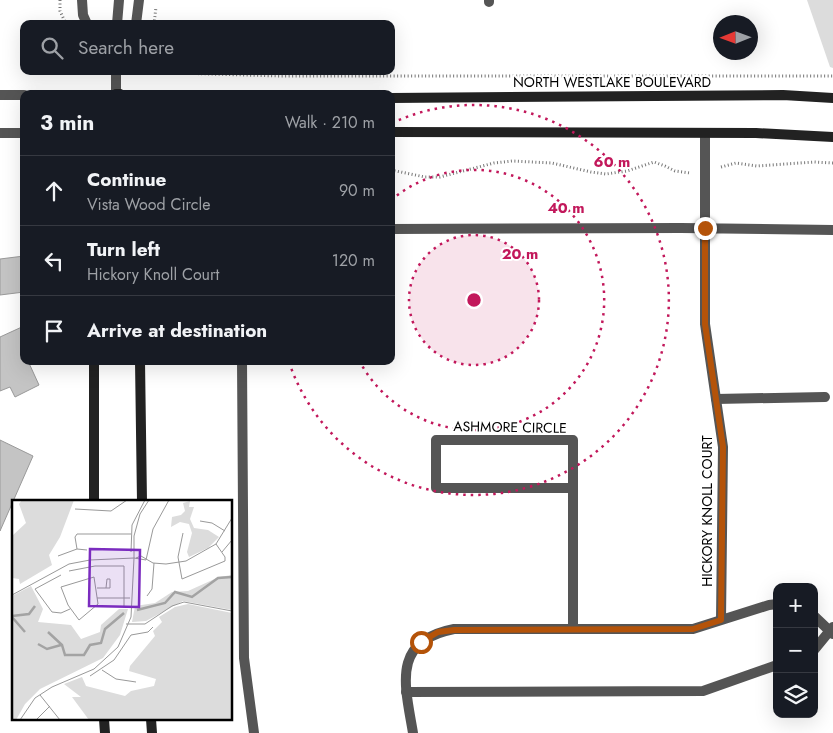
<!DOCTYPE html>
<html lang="en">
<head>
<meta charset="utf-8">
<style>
  :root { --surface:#171b24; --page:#242831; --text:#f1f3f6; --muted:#9ea1a6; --line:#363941 }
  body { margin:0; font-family:Jost,sans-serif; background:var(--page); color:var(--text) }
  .controls { position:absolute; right:15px; bottom:15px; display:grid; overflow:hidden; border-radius:10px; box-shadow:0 5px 20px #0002 }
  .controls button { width:45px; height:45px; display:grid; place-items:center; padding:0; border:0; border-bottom:1px solid var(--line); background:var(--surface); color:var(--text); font:25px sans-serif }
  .compass { position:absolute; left:713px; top:15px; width:45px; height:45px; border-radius:50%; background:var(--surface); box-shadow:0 5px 20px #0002; rotate:269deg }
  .stop { position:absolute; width:15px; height:15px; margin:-11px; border:4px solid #b45309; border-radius:50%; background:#fff }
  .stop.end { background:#b45309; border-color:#fff; box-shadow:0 1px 5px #0008 }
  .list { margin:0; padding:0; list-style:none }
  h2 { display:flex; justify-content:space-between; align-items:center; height:65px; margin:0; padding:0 20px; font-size:21px }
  h2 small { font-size:16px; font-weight:400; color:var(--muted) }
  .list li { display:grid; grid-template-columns:32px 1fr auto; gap:15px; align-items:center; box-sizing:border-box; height:70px; padding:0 20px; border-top:1px solid var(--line) }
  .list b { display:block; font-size:19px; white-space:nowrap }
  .list p { margin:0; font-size:16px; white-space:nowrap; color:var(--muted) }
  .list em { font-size:16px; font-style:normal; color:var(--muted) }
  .icon { flex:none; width:28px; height:28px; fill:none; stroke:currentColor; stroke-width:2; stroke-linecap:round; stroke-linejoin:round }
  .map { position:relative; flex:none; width:833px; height:733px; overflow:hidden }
  .search { position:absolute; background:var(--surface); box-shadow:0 5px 20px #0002; left:20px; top:20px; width:375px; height:55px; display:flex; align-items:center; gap:12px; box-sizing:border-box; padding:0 18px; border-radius:10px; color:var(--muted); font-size:19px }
  .panel { position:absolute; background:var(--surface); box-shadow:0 5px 20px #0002; left:20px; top:90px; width:375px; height:275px; border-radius:10px }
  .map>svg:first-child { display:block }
  .green { fill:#dcdcdc }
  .building { fill:#c4c4c4; stroke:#999 }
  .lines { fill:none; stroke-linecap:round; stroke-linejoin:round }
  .path { stroke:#777; stroke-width:3; stroke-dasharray:1 2.5; stroke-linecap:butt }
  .service { stroke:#555; stroke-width:10 }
  .minor { stroke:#555; stroke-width:10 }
  .tertiary { stroke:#555; stroke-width:10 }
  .secondary { stroke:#222; stroke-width:10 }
  .route { stroke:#b45309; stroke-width:6 }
  .ring { fill:none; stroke:#c2185b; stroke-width:2.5; stroke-dasharray:2.5 5 }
  .labels { text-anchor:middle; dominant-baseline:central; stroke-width:4; stroke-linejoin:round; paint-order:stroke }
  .street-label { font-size:14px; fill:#000; stroke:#fff }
  .inset-river { fill:none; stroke:#a3a3a3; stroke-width:2.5 }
  .inset-road { fill:none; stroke:#999; stroke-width:1 }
  .view { fill:#7b2cbf; fill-opacity:0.15; stroke:#7b2cbf; stroke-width:2.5 }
  .inset-edge { fill:none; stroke:#000; stroke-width:2.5 }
  .centre { fill:#c2185b; stroke:#fff; stroke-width:2.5 }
  .ring-label { font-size:15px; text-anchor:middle; font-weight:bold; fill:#c2185b; stroke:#fff; stroke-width:4; stroke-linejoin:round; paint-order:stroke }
</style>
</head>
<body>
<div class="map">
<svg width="833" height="733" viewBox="0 0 833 733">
  <rect width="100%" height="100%" fill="#fff"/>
  <!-- green -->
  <path class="green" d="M807 0H833V68L830 67Z"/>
  <!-- building -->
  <path class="building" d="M24 256V292L0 295V259Z
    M24 326V361H28L39 385 15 397 10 387 0 391V337Z
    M0 440 33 456 0 531Z"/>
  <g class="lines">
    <!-- path -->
    <path class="path" d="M60 0V11L66 24
      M154 24 156 7
      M170 71 176 73 280 76H833
      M52 73 60 71
      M721 167 736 163 757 166 814 162 833 163
      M391 170 425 177H440L494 163 512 161 552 163 591 172 606 174 627 171 654 162 665 166 675 171 690 173"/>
    <!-- service -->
    <path class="service" d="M489 0V2
      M716 399 825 397
      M814 650 833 627
      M406 692 703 691 777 665"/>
    <!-- minor -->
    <path class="minor" d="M82 0 83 15 87 24
      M117 24 119 0
      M136 24 139 0
      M116 71V94
      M705 133V324L723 447 721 620
      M391 229 681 228 833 230
      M242 361 244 658 254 733
      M814 616 833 634
      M573 629V440H436V488H573
      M413 733C405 685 391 641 454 629H693L769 605 777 604"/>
    <!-- tertiary -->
    <path class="tertiary" d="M0 95H24
      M0 133H24"/>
    <!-- secondary -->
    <path class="secondary" d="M116 94H120
      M391 98 783 95 833 98
      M391 132 756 133 833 137
      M94 361V502
      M140 361 142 502
      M104 719 105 733
      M151 719 152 733"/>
  </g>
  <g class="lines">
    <!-- route -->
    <path class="route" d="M421 642 438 632 454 630 693 629 721 620 723 447 705 324V228"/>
  </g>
  <!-- distance rings -->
  <circle cx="474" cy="300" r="65" fill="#c2185b" fill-opacity=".12"/>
  <g class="ring">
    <circle cx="474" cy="300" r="65"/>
    <path d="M391 200A130 130 0 1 1 360 362"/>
    <path d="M392 123A195 195 0 1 1 289 362"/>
  </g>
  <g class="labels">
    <!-- street labels -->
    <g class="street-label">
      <text x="612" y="82">NORTH WESTLAKE BOULEVARD</text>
      <text transform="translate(510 427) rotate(1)">ASHMORE CIRCLE</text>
      <text transform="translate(707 511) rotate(-90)">HICKORY KNOLL COURT</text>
    </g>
  </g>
  <!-- overview -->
  <g transform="translate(12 500)">
    <rect width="220" height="220" fill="#fff"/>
    <path d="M10 0H62L48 37 37 55 40 65 8 84 7 79 0 78V36L14 23 7 4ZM178 1 177 7H182L178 19 182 28 196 30 207 37 196 48 177 57 175 52 180 33 177 24 168 22 159 27 160 17 169 15 173 11 171 3ZM220 75V110L171 101 134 121 120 122 123 106 143 103 160 92 176 91 207 77ZM19 86 31 109 26 122 59 125 69 139 88 132 89 125 107 109H116L108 135 91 158 28 189 13 204 4 220H0V96ZM176 104 220 113V220H77L60 197H69L52 184 70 177 74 186 113 196 119 191 142 186 144 179 117 171 118 166 143 136 141 131 150 122 147 117 163 107Z" fill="#dcdcdc"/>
    <path class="inset-river" d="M125 110 153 103 163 92 180 97 206 78 220 77M0 116 17 114 23 106M0 117 13 132M36 132 50 145 53 155H72L78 145 89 143 93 129 112 113M26 144 35 149 49 145"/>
    <path class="inset-road" d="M63 9 99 11 115 0M188 21 200 23 213 31M171 33 166 57 170 79 213 61V57L204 44M65 49 63 37 65 34H119M119 52 120 25 133 0M210 52 220 40M46 56 65 49 75 50M124 58 129 56 141 63 154 64 174 61 204 44 220 18M134 60 122 58V36L128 14 137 0M134 60 141 29 157 0M57 71 83 66H112V108M49 75 23 89 40 112 49 113 58 109M82 77 86 104 67 120 56 105 49 87ZM85 88H98V79H95L94 88M0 95 57 64 78 60 122 58 119 117 106 147 82 169 40 187 23 198 8 220M135 96 140 89 142 63M85 98H118M114 124H133L160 106 172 102 220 111M90 170 104 179 124 182M78 176 102 160 119 135 136 132 141 127M28 195 48 220M24 220 38 206"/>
    <path class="view" d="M78 49 128 50 127 107 77 106Z"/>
    <rect width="220" height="220" class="inset-edge"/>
  </g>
  <circle cx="474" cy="300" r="8" class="centre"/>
  <g class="ring-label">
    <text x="612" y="167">60 m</text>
    <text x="566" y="213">40 m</text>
    <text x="520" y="259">20 m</text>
  </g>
</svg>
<div class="controls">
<button>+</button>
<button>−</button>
<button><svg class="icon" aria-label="layers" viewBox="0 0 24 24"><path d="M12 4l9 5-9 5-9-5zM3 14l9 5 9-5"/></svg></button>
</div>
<svg class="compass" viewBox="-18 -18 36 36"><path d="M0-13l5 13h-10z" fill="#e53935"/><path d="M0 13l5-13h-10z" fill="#9ea1a6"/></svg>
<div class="stop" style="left:421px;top:642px"></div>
<div class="stop end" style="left:705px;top:228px"></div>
<div class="search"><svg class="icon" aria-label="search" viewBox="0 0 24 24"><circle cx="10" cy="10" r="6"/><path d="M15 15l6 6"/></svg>Search here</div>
<section class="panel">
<h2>3 min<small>Walk · 210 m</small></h2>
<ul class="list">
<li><svg class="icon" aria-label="ahead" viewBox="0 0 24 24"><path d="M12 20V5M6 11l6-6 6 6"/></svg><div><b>Continue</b><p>Vista Wood Circle</p></div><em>90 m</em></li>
<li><svg class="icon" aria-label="left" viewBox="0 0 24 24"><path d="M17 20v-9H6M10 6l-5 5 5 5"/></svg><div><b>Turn left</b><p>Hickory Knoll Court</p></div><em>120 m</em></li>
<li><svg class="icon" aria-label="arrive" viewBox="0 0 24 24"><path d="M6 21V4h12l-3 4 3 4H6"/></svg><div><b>Arrive at destination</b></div></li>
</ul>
</section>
</div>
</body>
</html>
